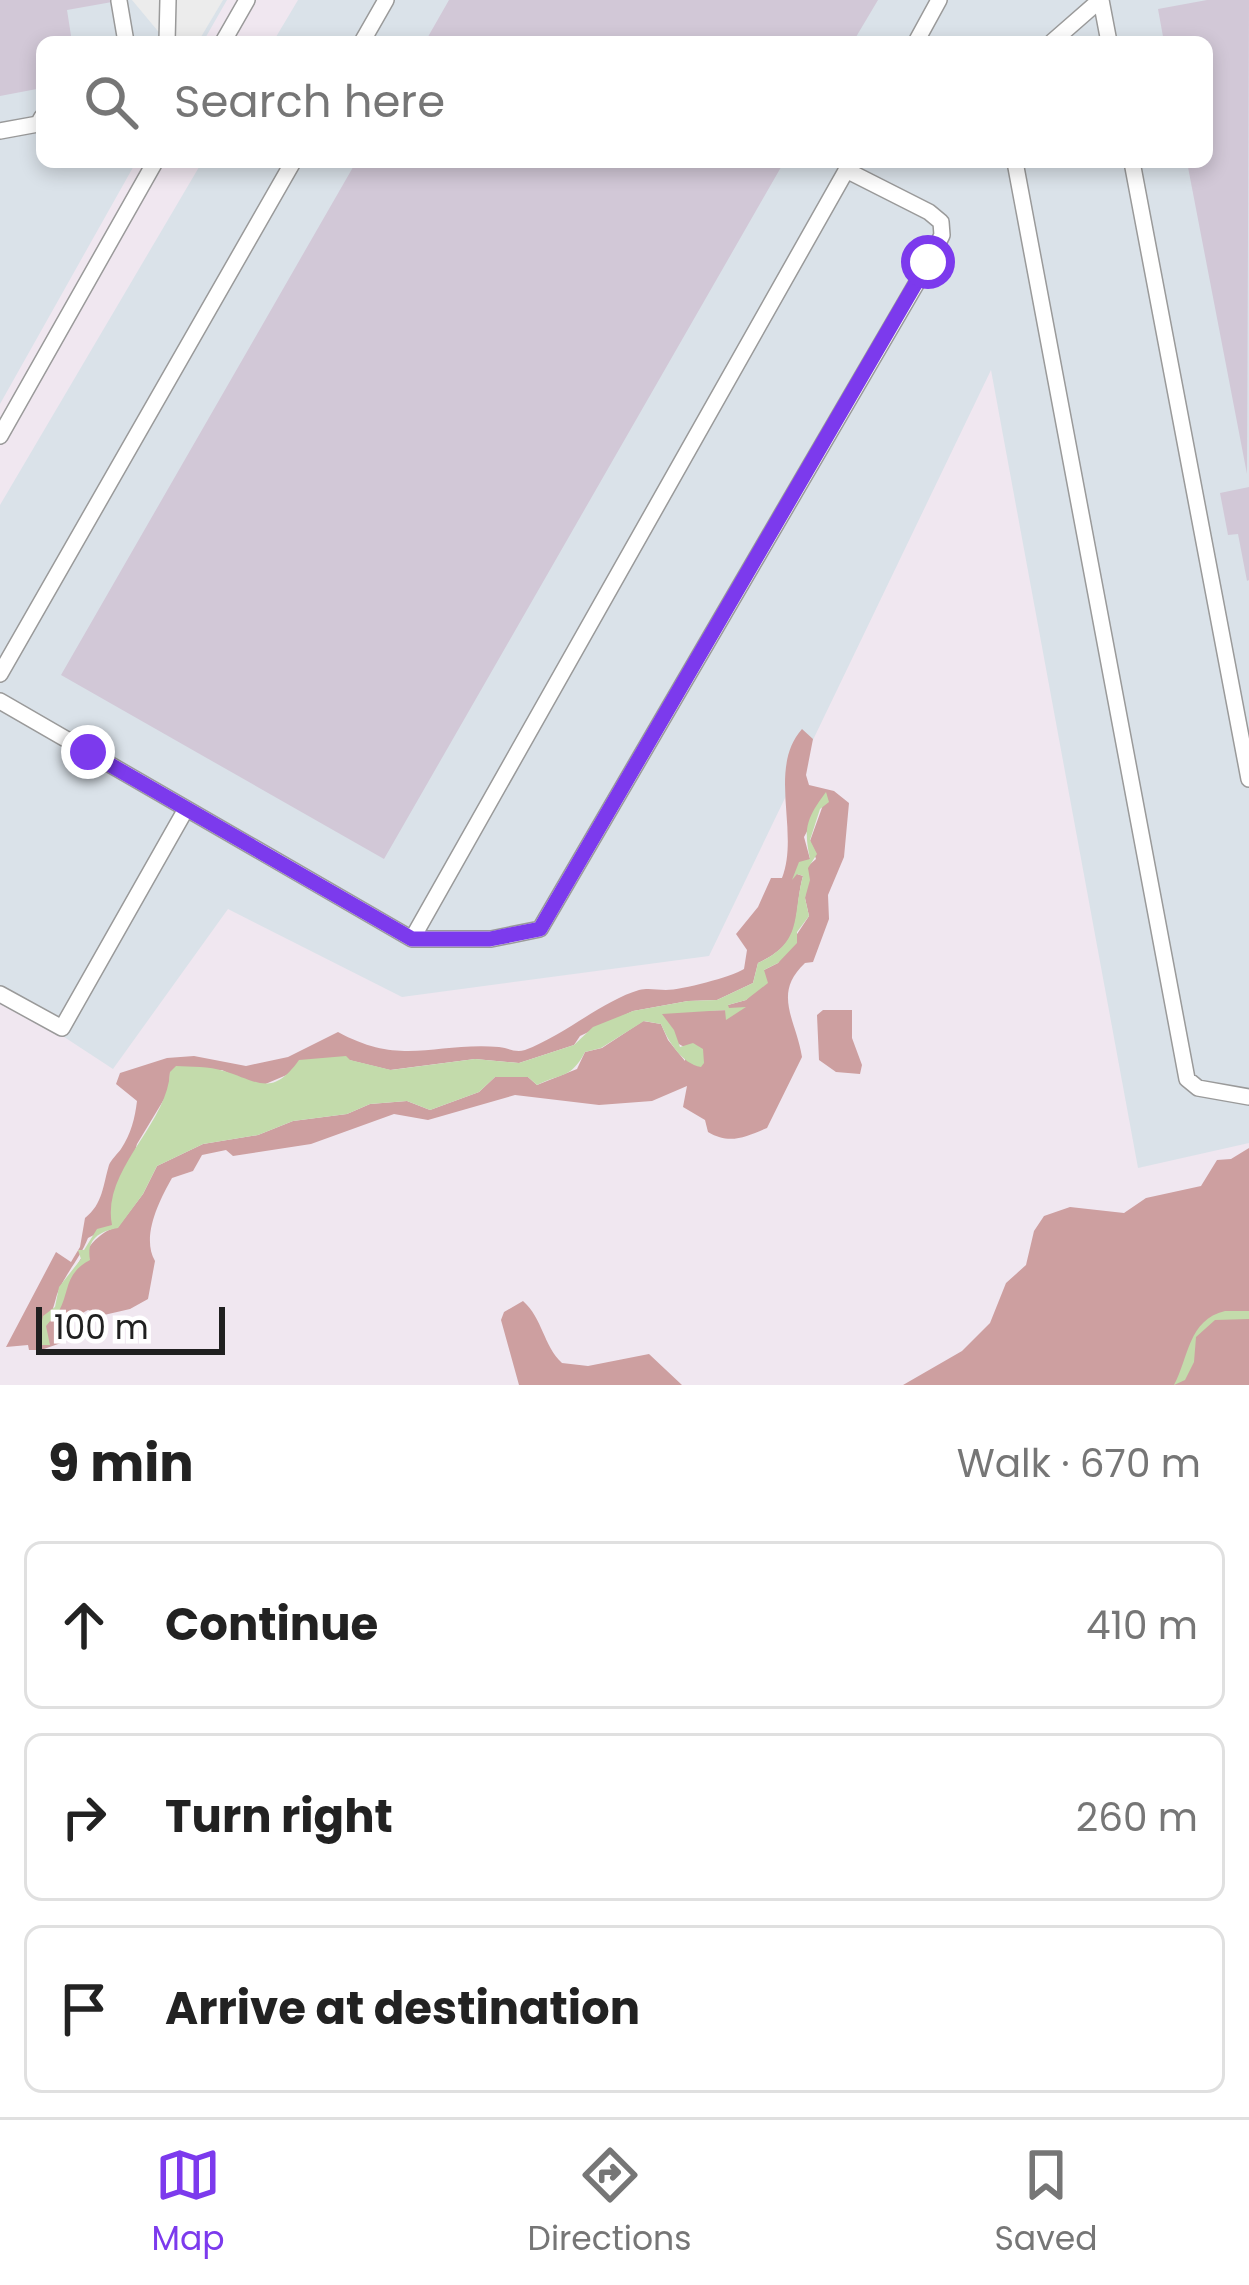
<!DOCTYPE html>
<html lang="en">
<head>
<meta charset="utf-8">
<style>
  :root { --surface:#fff; --page:#f6f6f6; --text:#222; --muted:#767676; --line:#e0e0e0; --accent:#7c3aed }
  body { margin:0; font-family:Poppins,sans-serif; background:var(--page); color:var(--text) }
  .scale { position:absolute; left:36px; bottom:30px; width:189px; box-sizing:border-box; padding-left:12px; border:6px solid #202020; border-top:0; font-size:33px; line-height:42px; white-space:nowrap; color:#202020; -webkit-text-stroke:9px #fff; paint-order:stroke }
  .stop { position:absolute; width:36px; height:36px; margin:-27px; border:9px solid #7c3aed; border-radius:50%; background:#fff }
  .stop.end { background:#7c3aed; border-color:#fff; box-shadow:0 3px 12px #0008 }
  .list { margin:0; padding:0; list-style:none }
  h2 { display:flex; justify-content:space-between; align-items:center; height:156px; margin:0; padding:0 48px; font-size:51px }
  h2 small { font-size:39px; font-weight:400; color:var(--muted) }
  .list li { display:grid; grid-template-columns:78px 1fr auto; gap:36px; align-items:center; box-sizing:border-box; height:168px; margin:0 24px 24px; padding:0 24px; border:3px solid var(--line); border-radius:18px }
  .list b { display:block; font-size:45px; white-space:nowrap }
  .list em { font-size:39px; font-style:normal; color:var(--muted) }
  .icon { flex:none; width:66px; height:66px; fill:none; stroke:currentColor; stroke-width:2; stroke-linecap:round; stroke-linejoin:round }
  .map { position:relative; flex:none; width:1249px; height:1385px; overflow:hidden }
  .search { position:absolute; background:var(--surface); box-shadow:0 6px 18px #0003; left:36px; right:36px; top:36px; height:132px; display:flex; align-items:center; gap:30px; box-sizing:border-box; padding:0 42px; border-radius:18px; color:var(--muted); font-size:45px }
  .sheet { height:732px; background:var(--surface) }
  nav { display:flex; justify-content:space-around; align-items:center; box-sizing:border-box; height:168px; border-top:3px solid var(--line); background:var(--surface); font-size:33px; color:var(--muted) }
  nav a { display:grid; justify-items:center; gap:6px }
  nav .on { color:var(--accent) }
  .map>svg:first-child { display:block }
  .industrial { fill:#dae2e9 }
  .forest { fill:#cd9fa0; fill-rule:evenodd }
  .parking { fill:#ececec }
  .water { fill:#c3dbab }
  .building { fill:#d2c8d7 }
  .lines { fill:none; stroke-linecap:round; stroke-linejoin:round }
  .minor-casing { stroke:#9a9a9a; stroke-width:18 }
  .minor { stroke:#fff; stroke-width:15 }
  .route { stroke:#7c3aed; stroke-width:15 }
</style>
</head>
<body>
<div class="map">
<svg width="1249" height="1385" viewBox="0 0 1249 1385">
  <rect width="100%" height="100%" fill="#f0e7f0"/>
  <!-- industrial -->
  <path class="industrial" d="M0 0H227L203 42H42V162H136L0 404Z
    M298 0H1249V1143L1138 1168 991 370 709 956 402 997 228 909 113 1069 0 995V505L202 162H1207V42H273Z"/>
  <!-- forest -->
  <path class="forest" d="M802 729 813 739 806 775 809 785 834 791 849 803 844 857 828 895 829 919 813 962 805 963C772 994 796 1019 802 1057L767 1128C745 1137 730 1145 708 1132L705 1120 683 1107 687 1086 652 1101 599 1105 515 1095 428 1120 394 1114 311 1144 233 1156 226 1150 202 1155 193 1171 172 1178C159 1201 141 1237 155 1261L148 1299 130 1309 104 1315 88 1310C75 1317 62 1327 61 1343L41 1350H29L28 1345 6 1347 56 1252 71 1262 80 1247 85 1218C103 1204 103 1185 109 1165 111 1160 118 1153 121 1149 131 1134 135 1118 137 1101L116 1084 120 1073 167 1058 194 1056 246 1066 288 1057 338 1032C402 1067 435 1042 499 1047 509 1048 515 1053 525 1050 563 1036 604 1000 639 990 649 988 656 990 666 990 682 990 731 977 744 969L747 950 736 934 758 907 771 878H782C800 832 767 769 802 729ZM827 794 810 841 816 859 807 867 805 898 809 916 778 963 764 970V980L746 1000 728 1005V1008L737 1010 668 1011 661 1014 677 1043 686 1048 685 1061 668 1040 661 1024 643 1021 602 1048 585 1052 577 1069 537 1085 528 1077H495L479 1092 430 1110 407 1101 370 1104 347 1114 293 1121 258 1135 203 1144 157 1166 143 1194 118 1227C80 1235 65 1299 46 1326 51 1316 53 1309 56 1298 61 1279 80 1259 88 1238L113 1225 137 1144 169 1091 170 1072 222 1070 252 1085H263L289 1074 349 1060 390 1070 475 1059 519 1063 574 1045 580 1036 633 1011 688 1001 717 1000 753 983 758 963C806 941 792 916 803 876L797 874 810 859 804 837Z
    M823 1010H852V1038L862 1065 860 1074 836 1072 819 1060 817 1015Z
    M1249 1148V1385H903L962 1351 990 1323 1006 1283 1026 1265 1034 1231 1044 1216 1070 1207 1124 1213 1146 1198 1201 1186 1217 1160 1231 1159Z
    M523 1301C543 1319 543 1345 562 1363L588 1366 649 1354 682 1385H519L501 1320 504 1312Z"/>
  <!-- parking -->
  <path class="parking" d="M132 0H223L198 42H167Z"/>
  <!-- water -->
  <path class="water" d="M826 792 829 802 820 809 810 840 817 854 808 868 810 880 805 898 809 916 797 932V943L778 963 764 970 768 983 746 1000 728 1005 729 1008 746 1007 726 1020 725 1010 662 1014 674 1030 680 1047 693 1043 703 1049 704 1063 701 1067C682 1064 668 1041 661 1024L644 1021 601 1048 585 1052C571 1079 561 1073 537 1085L528 1077H495L479 1092 430 1110 407 1101 370 1104 347 1114 293 1121 258 1135 203 1144 157 1166 143 1194 118 1228C100 1231 86 1239 90 1260 64 1274 70 1291 59 1311 56 1317 50 1320 46 1326L50 1345H37L43 1316 55 1307 59 1287 81 1259 78 1250H84L97 1229 112 1225C101 1170 168 1124 170 1072L176 1066C191 1067 209 1066 224 1071 257 1081 272 1098 299 1060L346 1056 350 1060 391 1070 475 1059 519 1063 574 1045 593 1027 633 1011 688 1001 717 1000 753 983 758 963C804 942 792 916 803 876L797 874 792 880 799 862 810 859C804 830 805 820 826 792Z
    M1225 1311H1249V1319L1215 1320 1196 1337 1194 1362 1185 1380 1174 1385C1189 1357 1188 1320 1225 1311Z"/>
  <!-- building -->
  <path class="building" d="M0 0H111L112 2 67 10 72 42H42V88L0 96Z
    M449 0H878L853 42H425Z
    M1207 0H1249L1247 474 1187 162H1207V42H1164L1158 9Z
    M356 162H784L384 859 61 675Z
    M1249 487V580L1247 581 1238 534 1228 535 1220 493Z"/>
  <g class="lines">
    <!-- minor casing -->
    <g class="minor-casing">
      <path id="minor" d="M1101 0 1109 42
        M119 1 126 42
        M167 42 168 0
        M223 42 247 0
        M362 42 386 0
        M916 42 939 0
        M1052 42 1100 0
        M0 131 38 124 42 117
        M1015 162 1187 1079 1198 1088 1249 1097
        M1132 162 1249 779
        M0 436 155 162
        M0 674 293 162
        M0 701 412 939 851 162
        M412 939H491L540 929 929 262 942 235 941 222 929 212 846 170
        M0 994 62 1028 186 809"/>
    </g>
    <!-- minor -->
    <use href="#minor" class="minor"/>
  </g>
  <g class="lines">
    <!-- route -->
    <path class="route" d="M88 752 412 939H490L540 929 928 262"/>
  </g>
</svg>
<div class="scale">100 m</div>
<div class="stop" style="left:928px;top:262px"></div>
<div class="stop end" style="left:88px;top:752px"></div>
<div class="search"><svg class="icon" aria-label="search" viewBox="0 0 24 24"><circle cx="10" cy="10" r="6"/><path d="M15 15l6 6"/></svg>Search here</div>
</div>
<section class="sheet">
<h2>9 min<small>Walk · 670 m</small></h2>
<ul class="list">
<li><svg class="icon" aria-label="ahead" viewBox="0 0 24 24"><path d="M12 20V5M6 11l6-6 6 6"/></svg><div><b>Continue</b></div><em>410 m</em></li>
<li><svg class="icon" aria-label="right" viewBox="0 0 24 24"><path d="M7 20v-9h11M14 6l5 5-5 5"/></svg><div><b>Turn right</b></div><em>260 m</em></li>
<li><svg class="icon" aria-label="arrive" viewBox="0 0 24 24"><path d="M6 21V4h12l-3 4 3 4H6"/></svg><div><b>Arrive at destination</b></div></li>
</ul>
</section>
<nav>
<a class="on"><svg class="icon" aria-label="map" viewBox="0 0 24 24"><path d="M3 6l6-2 6 2 6-2v14l-6 2-6-2-6 2zM9 4v14M15 6v14"/></svg>Map</a>
<a><svg class="icon" aria-label="directions" viewBox="0 0 24 24"><path d="M12 3l9 9-9 9-9-9zM9 14v-3h6M13 9l2 2-2 2"/></svg>Directions</a>
<a><svg class="icon" aria-label="saved" viewBox="0 0 24 24"><path d="M7 4h10v16l-5-4-5 4z"/></svg>Saved</a>
</nav>
</body>
</html>
